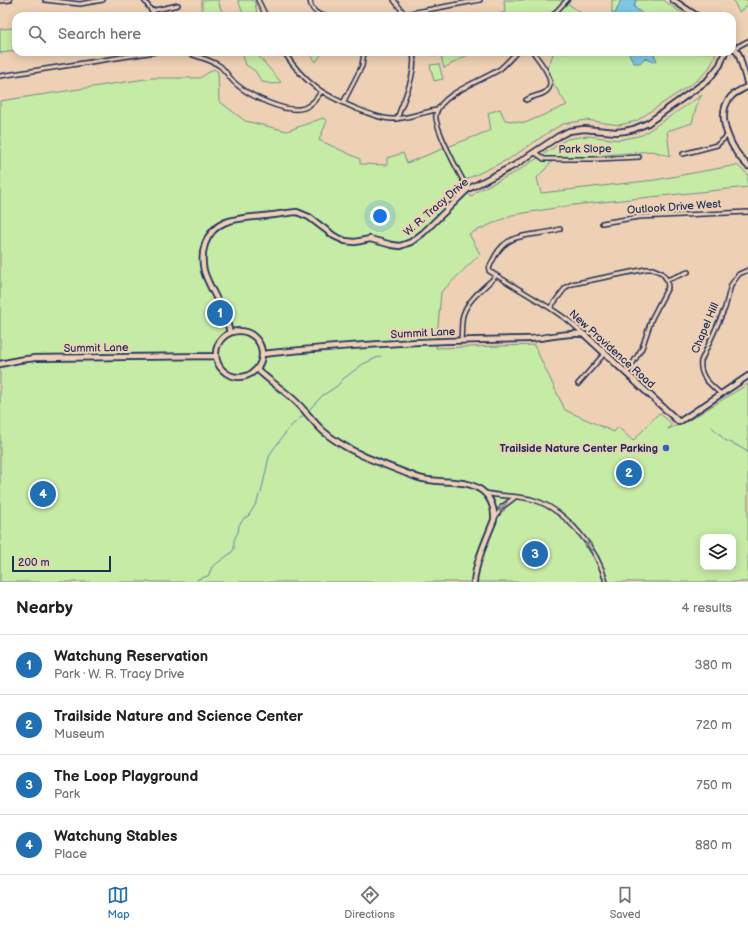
<!DOCTYPE html>
<html lang="en">
<head>
<meta charset="utf-8">
<style>
  :root { --surface:#fff; --page:#f2f2f2; --text:#222; --muted:#767676; --line:#e0e0e0; --accent:#1f6fb2 }
  body { margin:0; font-family:"Balsamiq Sans",sans-serif; background:var(--page); color:var(--text) }
  .controls { position:absolute; right:12px; bottom:12px; display:grid; overflow:hidden; border-radius:8px; box-shadow:0 2px 10px #0003 }
  .controls button { width:36px; height:36px; display:grid; place-items:center; padding:0; border:0; border-bottom:1px solid var(--line); background:var(--surface); color:var(--text); font:20px sans-serif }
  .scale { position:absolute; left:12px; bottom:10px; width:99px; box-sizing:border-box; padding-left:4px; border:2px solid #1b2f5e; border-top:0; font-size:11px; line-height:14px; white-space:nowrap; color:#1b2f5e; -webkit-text-stroke:3px #eed0b4; paint-order:stroke }
  .you { position:absolute; left:380px; top:216px; width:14px; height:14px; margin:-10px; border:3px solid #fff; border-radius:50%; background:#1a73e8; box-shadow:0 0 0 6px #1a73e833 }
  .badge { display:grid; place-items:center; width:26px; height:26px; border-radius:50%; background:var(--accent); color:#fff; font-size:13px; font-weight:700 }
  .pin { position:absolute; translate:-50% -50%; border:2px solid #fff; box-shadow:0 1px 4px #0006 }
  .list { margin:0; padding:0; list-style:none }
  h2 { display:flex; justify-content:space-between; align-items:center; height:52px; margin:0; padding:0 16px; font-size:17px }
  h2 small { font-size:13px; font-weight:400; color:var(--muted) }
  .list li { display:grid; grid-template-columns:26px 1fr auto; gap:12px; align-items:center; box-sizing:border-box; height:60px; padding:0 16px; border-top:1px solid var(--line) }
  .list b { display:block; font-size:15px; white-space:nowrap }
  .list p { margin:0; font-size:13px; white-space:nowrap; color:var(--muted) }
  .list em { font-size:13px; font-style:normal; color:var(--muted) }
  .icon { flex:none; width:22px; height:22px; fill:none; stroke:currentColor; stroke-width:2; stroke-linecap:round; stroke-linejoin:round }
  .map { position:relative; flex:none; width:748px; height:582px; overflow:hidden }
  .search { position:absolute; background:var(--surface); box-shadow:0 2px 10px #0003; left:12px; right:12px; top:12px; height:44px; display:flex; align-items:center; gap:10px; box-sizing:border-box; padding:0 14px; border-radius:12px; color:var(--muted); font-size:15px }
  .sheet { height:292px; background:var(--surface) }
  nav { display:flex; justify-content:space-around; align-items:center; box-sizing:border-box; height:56px; border-top:1px solid var(--line); background:var(--surface); font-size:11px; color:var(--muted) }
  nav a { display:grid; justify-items:center; gap:2px }
  nav .on { color:var(--accent) }
  .map>svg:first-child { display:block }
  .green { fill:#c6eba5; stroke:#708d82; fill-rule:evenodd }
  .water { fill:#81c6e2; stroke:#588aad }
  .lines { fill:none; stroke-linecap:round; stroke-linejoin:round }
  .stream { stroke:#588aad; stroke-width:1 }
  .street-casing { stroke:#1b2f5e; stroke-width:6 }
  .secondary-casing { stroke:#1b2f5e; stroke-width:8 }
  .street { stroke:#eed0b4; stroke-width:3 }
  .secondary { stroke:#eed0b4; stroke-width:4.5 }
  .oneway { stroke:#848089 }
  .poi-dot { fill:#1f6fb2; stroke:#eed0b4; stroke-width:1.5 }
  .labels { text-anchor:middle; dominant-baseline:central; stroke-width:4; stroke-linejoin:round; paint-order:stroke }
  .street-label { font-size:11px; fill:#1b2f5e; stroke:#eed0b4 }
  .poi-label { font-size:11px; font-weight:bold; fill:#1b2f5e; stroke:#eed0b4; text-anchor:end }
</style>
</head>
<body>
<div class="map">
<svg width="748" height="582" viewBox="0 0 748 582">
  <rect width="100%" height="100%" fill="#eed0b4"/>
  <filter id="ink" filterUnits="userSpaceOnUse"><feTurbulence type="fractalNoise" baseFrequency=".025" numOctaves="2"/><feDisplacementMap in="SourceGraphic" scale="8" xChannelSelector="R" yChannelSelector="G"/><feConvolveMatrix kernelMatrix="1 2 1 2 8 2 1 2 1" color-interpolation-filters="sRGB"/></filter>
  <g filter="url(#ink)">
    <!-- green -->
    <path class="green" d="M202 0H218L223 16H202Z
      M238 0H252L255 2 257 14 254 16H244Z
      M504 0H571L568 4 586 16H495L505 12Z
      M612 0H621L616 12 612 15Z
      M636 0H664L668 4 687 16H645L634 7Z
      M733 0H748V5L739 12Z
      M16 28V51L0 53V29Z
      M242 52H255L281 82 273 84 262 82 255 71 246 65Z
      M309 52H326L322 53 316 62Z
      M440 52H473L444 68Z
      M554 52H628L634 63 645 58 654 62 657 61 653 52H716L713 61 708 70 696 81 636 121 619 125 586 120 563 124 552 130 509 159 469 178 461 184 471 197 477 191 516 172 567 139 587 136 619 140 642 135 702 95 698 101 692 123 667 131 670 156 652 151 583 157 555 158 537 178 541 193 655 180 737 165 748 175V187L573 205 512 215 469 234 480 254 441 292 436 348 534 345 565 410 614 432 618 427 633 441 659 413 672 424 668 429 686 422 748 384V582H0V101L152 78H200L214 69 218 72 219 101 245 121 287 131 323 118 327 121 319 140 360 159V164L387 165V158L403 153 407 163 491 130 488 113 500 109 505 120 525 123 567 105 546 72ZM703 537H733V567H703Z
      M439 64 443 79 434 81 430 65Z"/>
    <!-- water -->
    <path class="water" d="M621 0H636L634 7 645 16H611L616 12Z
      M628 52H653L657 61 654 62 645 58 640 63H634Z"/>
    <g class="lines">
      <!-- stream -->
      <path class="stream" d="M309 410 322 396 337 386 343 379 363 364 381 356
        M712 427 725 440 738 446 748 452
        M261 493 269 457 272 451 290 427 304 415
        M196 582 198 579 208 576 212 567 231 553 234 549V540L238 532 239 525 245 517H247L249 515 257 502 259 495"/>
      <!-- street casing -->
      <g class="street-casing">
        <path id="street" d="M45 0 80 4 103 0
          M144 0 155 16
          M258 0 266 16
          M310 0C311 10 316 14 325 16
          M394 0 406 16
          M0 1 10 0
          M151 11 178 5
          M405 14 480 0
          M552 16 567 0
          M735 48 748 41
          M186 52C196 57 210 59 220 66 226 71 230 79 236 84 250 96 286 114 304 108 312 105 316 99 321 92
          M284 52C305 84 322 94 357 109 368 113 380 119 392 119 408 119 422 112 437 110
          M0 76 155 52
          M526 100C532 96 538 96 544 93 560 84 540 62 533 52
          M343 103 362 66 364 52
          M397 119C404 98 417 74 413 52
          M534 152 544 159H597L639 157
          M683 154 717 145 727 136
          M468 189C461 177 433 125 436 114 441 93 484 80 500 69 506 64 511 58 517 52
          M602 223 639 217 748 212
          M560 229C535 238 510 229 495 256 493 261 489 265 489 271L550 308 569 321 584 334
          M667 280 688 272
          M550 308 566 287 572 284 646 269H653L662 273 667 280 668 287 652 318 642 348 627 373
          M461 340C462 332 461 323 463 315 468 299 485 287 496 276
          M578 384 605 353
          M721 394C710 384 699 377 701 361L725 308 731 285 739 274 748 270
          M485 493C501 497 518 495 534 500 566 510 598 549 606 582
          M495 518 502 507 514 498"/>
      </g>
      <!-- secondary casing -->
      <g class="secondary-casing">
        <path id="secondary" d="M673 0 697 16
          M732 44 739 55 748 86
          M748 86C742 90 734 92 730 98 714 117 733 152 748 166
          M216 354a23 23 0 1 1 46 0a23 23 0 1 1-46 0Z
          M230 333C228 324 225 315 221 307 215 295 208 284 204 271 202 262 202 253 205 244 215 217 239 219 264 216 275 215 286 213 297 212L309 217 334 236 345 241 355 242 370 239 392 245 400 246 411 242 423 233 468 189 515 165 559 136 569 131 584 129 616 132 625 131 634 129 648 123 708 80 720 65 725 52
          M262 354C350 344 439 340 527 339 545 339 564 332 582 334L585 335 679 422 748 376
          M0 364 19 360 35 358 216 356
          M257 369C268 380 281 388 292 398 304 408 312 421 323 431 348 453 386 465 416 477 437 485 462 477 481 490 491 497 495 509 494 520 486 540 476 561 474 582"/>
      </g>
      <!-- street -->
      <use href="#street" class="street"/>
      <!-- secondary -->
      <use href="#secondary" class="secondary"/>
    </g>
    <!-- one-way arrows -->
    <defs><path id="oneway-shaft" d="M-6 0H5M1.5-3L5.5 0L1.5 3" fill="none" stroke-width="1.6" stroke-linecap="round" stroke-linejoin="round"/></defs>
    <g class="oneway">
      <use href="#oneway-shaft" transform="translate(503 507) rotate(131)"/>
      <use href="#oneway-shaft" transform="translate(589 547) rotate(-125)"/>
    </g>
  </g>
  <!-- markers -->
  <circle class="poi-dot" cx="666" cy="448" r="4"/>
  <g class="labels">
    <!-- street labels -->
    <g class="street-label">
      <text transform="translate(585 149) rotate(-1)">Park Slope</text>
      <text transform="translate(436 207) rotate(-41)">W. R. Tracy Drive</text>
      <text transform="translate(674 207) rotate(-4)">Outlook Drive West</text>
      <text transform="translate(705 328) rotate(-67)">Chapel Hill</text>
      <text transform="translate(423 333) rotate(-3)">Summit Lane</text>
      <text transform="translate(96 348) rotate(-1)">Summit Lane</text>
      <text transform="translate(612 349) rotate(42)">New Providence Road</text>
    </g>
    <!-- poi labels -->
    <g class="poi-label">
      <text x="658" y="448">Trailside Nature Center Parking</text>
    </g>
  </g>
</svg>
<div class="controls">
<button><svg class="icon" aria-label="layers" viewBox="0 0 24 24"><path d="M12 4l9 5-9 5-9-5zM3 14l9 5 9-5"/></svg></button>
</div>
<div class="scale">200 m</div>
<div class="you"></div>
<div class="pin badge" style="left:220px;top:313px">1</div>
<div class="pin badge" style="left:629px;top:473px">2</div>
<div class="pin badge" style="left:535px;top:554px">3</div>
<div class="pin badge" style="left:43px;top:494px">4</div>
<div class="search"><svg class="icon" aria-label="search" viewBox="0 0 24 24"><circle cx="10" cy="10" r="6"/><path d="M15 15l6 6"/></svg>Search here</div>
</div>
<section class="sheet">
<h2>Nearby<small>4 results</small></h2>
<ul class="list">
<li><span class="badge">1</span><div><b>Watchung Reservation</b><p>Park · W. R. Tracy Drive</p></div><em>380 m</em></li>
<li><span class="badge">2</span><div><b>Trailside Nature and Science Center</b><p>Museum</p></div><em>720 m</em></li>
<li><span class="badge">3</span><div><b>The Loop Playground</b><p>Park</p></div><em>750 m</em></li>
<li><span class="badge">4</span><div><b>Watchung Stables</b><p>Place</p></div><em>880 m</em></li>
</ul>
</section>
<nav>
<a class="on"><svg class="icon" aria-label="map" viewBox="0 0 24 24"><path d="M3 6l6-2 6 2 6-2v14l-6 2-6-2-6 2zM9 4v14M15 6v14"/></svg>Map</a>
<a><svg class="icon" aria-label="directions" viewBox="0 0 24 24"><path d="M12 3l9 9-9 9-9-9zM9 14v-3h6M13 9l2 2-2 2"/></svg>Directions</a>
<a><svg class="icon" aria-label="saved" viewBox="0 0 24 24"><path d="M7 4h10v16l-5-4-5 4z"/></svg>Saved</a>
</nav>
</body>
</html>
